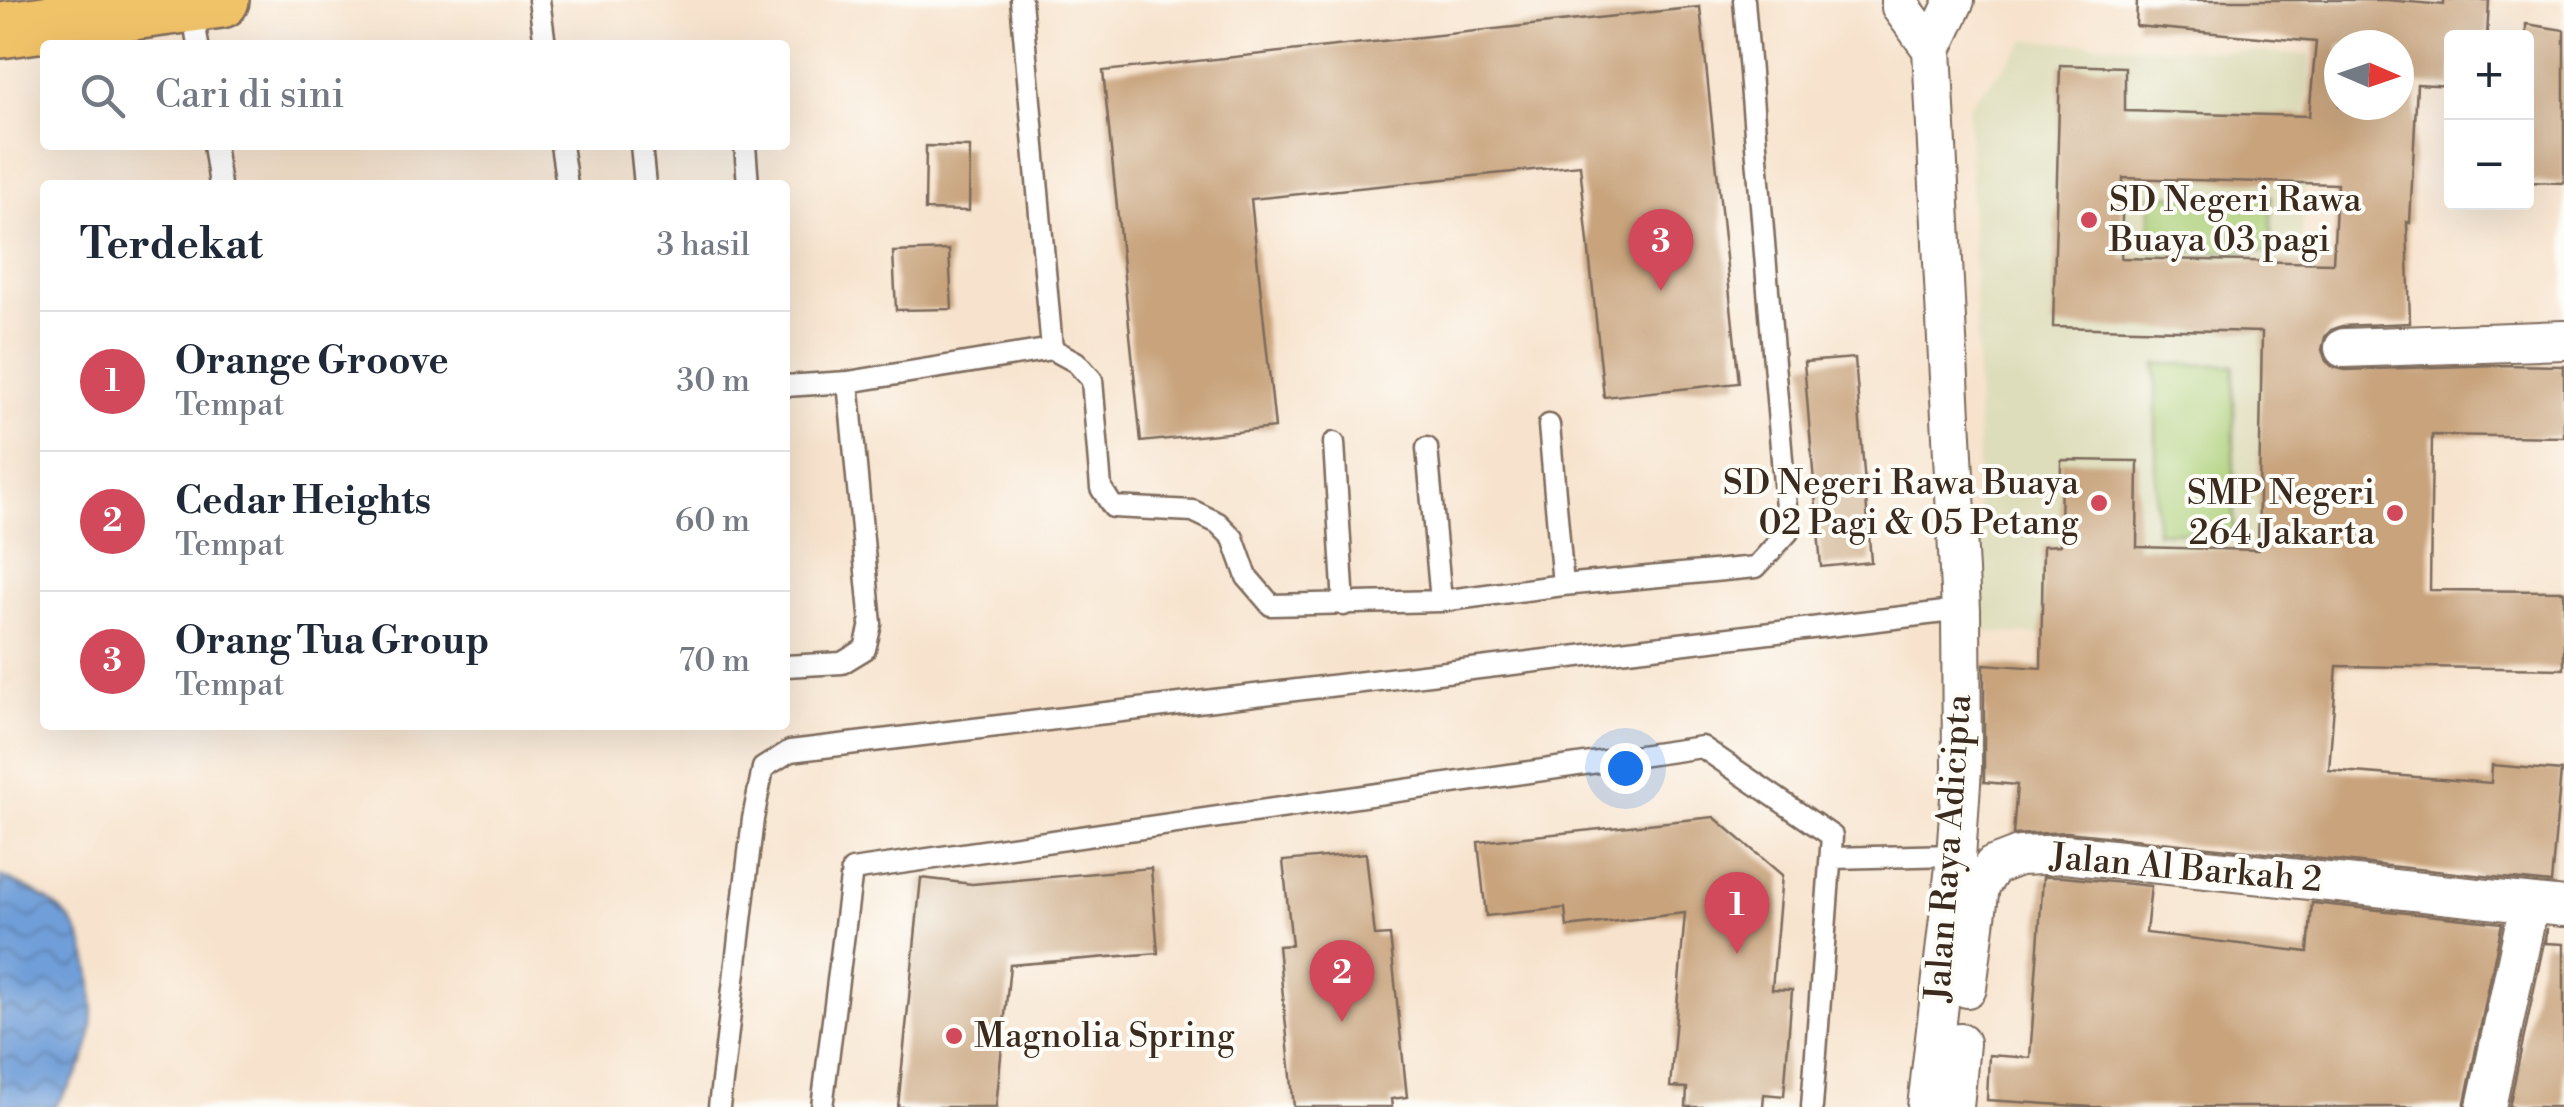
<!DOCTYPE html>
<html lang="id">
<head>
<meta charset="utf-8">
<style>
  :root { --surface:#fff; --page:#f2f2f3; --text:#1f2937; --muted:#747a83; --line:#e0e1e3; --accent:#d1495b }
  body { margin:0; font-family:"Libre Bodoni",serif; background:var(--page); color:var(--text) }
  .controls { position:absolute; right:30px; top:30px; display:grid; overflow:hidden; border-radius:10px; box-shadow:0 10px 40px #0002 }
  .controls button { width:90px; height:90px; display:grid; place-items:center; padding:0; border:0; border-bottom:2px solid var(--line); background:var(--surface); color:var(--text); font:50px sans-serif }
  .compass { position:absolute; left:2324px; top:30px; width:90px; height:90px; border-radius:50%; background:var(--surface); box-shadow:0 10px 40px #0002; rotate:92deg }
  .you { position:absolute; left:1625px; top:768px; width:35px; height:35px; margin:-25px; border:8px solid #fff; border-radius:50%; background:#1a73e8; box-shadow:0 0 0 15px #1a73e833 }
  .badge { display:grid; place-items:center; width:65px; height:65px; border-radius:50%; background:var(--accent); color:#fff; font-size:32px; font-weight:700 }
  .pin { position:absolute; translate:-50% -82px; filter:drop-shadow(0 2px 5px #0008) }
  .pin::after { content:''; position:absolute; top:52px; width:35px; height:30px; background:inherit; clip-path:polygon(0 0,100% 0,50% 100%) }
  .list { margin:0; padding:0; list-style:none }
  h2 { display:flex; justify-content:space-between; align-items:center; height:130px; margin:0; padding:0 40px; font-size:42px }
  h2 small { font-size:32px; font-weight:400; color:var(--muted) }
  .list li { display:grid; grid-template-columns:65px 1fr auto; gap:30px; align-items:center; box-sizing:border-box; height:140px; padding:0 40px; border-top:2px solid var(--line) }
  .list b { display:block; font-size:38px; white-space:nowrap }
  .list p { margin:0; font-size:32px; white-space:nowrap; color:var(--muted) }
  .list em { font-size:32px; font-style:normal; color:var(--muted) }
  .icon { flex:none; width:55px; height:55px; fill:none; stroke:currentColor; stroke-width:2; stroke-linecap:round; stroke-linejoin:round }
  .map { position:relative; flex:none; width:2564px; height:1107px; overflow:hidden }
  .search { position:absolute; background:var(--surface); box-shadow:0 10px 40px #0002; left:40px; top:40px; width:750px; height:110px; display:flex; align-items:center; gap:25px; box-sizing:border-box; padding:0 35px; border-radius:10px; color:var(--muted); font-size:38px }
  .panel { position:absolute; background:var(--surface); box-shadow:0 10px 40px #0002; left:40px; top:180px; width:750px; height:550px; border-radius:10px }
  .map>svg:first-child { display:block }
  .built { fill:#deddbb }
  .green { fill:#accf78; stroke:#747c4b; stroke-width:2.5 }
  .water { fill:url(#water-waves); stroke:#56647b; stroke-width:2.5 }
  .building { fill:#c8a37b; fill-rule:evenodd }
  .lines { fill:none; stroke-linecap:round; stroke-linejoin:round }
  .lane-casing { stroke:#7d6b5b; stroke-width:25 }
  .street-casing { stroke:#7d6b5b; stroke-width:42 }
  .primary-casing { stroke:#7d6b5b; stroke-width:60 }
  .lane { stroke:#fff; stroke-width:20 }
  .street { stroke:#fff; stroke-width:38 }
  .primary { stroke:#f1c369; stroke-width:55 }
  .poi-dot { fill:#d1495b; stroke:#fdfcf7; stroke-width:4 }
  .labels { text-anchor:middle; dominant-baseline:central; stroke-width:8; stroke-linejoin:round; paint-order:stroke }
  .poi-label { font-size:35px; fill:#3b2a1e; stroke:#fdfcf7; text-anchor:start }
  .street-label { font-size:35px; fill:#3b2a1e; stroke:#fdfcf7 }
</style>
</head>
<body>
<div class="map">
<svg width="2564" height="1107" viewBox="0 0 2564 1107">
  <defs>
    <pattern id="water-waves" width="16" height="10" patternUnits="userSpaceOnUse" patternTransform="scale(2.5)"><rect width="16" height="10" fill="#709ed8"/><path d="M0 5q4-4 8 0t8 0" fill="none" stroke="#5d81af"/></pattern>
  </defs>
  <rect width="100%" height="100%" fill="#fdfcf7"/>
  <filter id="ink" filterUnits="userSpaceOnUse"><feTurbulence type="fractalNoise" baseFrequency=".01" numOctaves="2"/><feDisplacementMap in="SourceGraphic" scale="20" xChannelSelector="R" yChannelSelector="G"/><feConvolveMatrix kernelMatrix="1 2 1 2 8 2 1 2 1" color-interpolation-filters="sRGB"/></filter>
  <filter id="wash" filterUnits="userSpaceOnUse"><feTurbulence type="fractalNoise" baseFrequency=".0048" numOctaves="4" result="noise"/><feDisplacementMap in="SourceGraphic" scale="40" xChannelSelector="R" yChannelSelector="G"/><feGaussianBlur stdDeviation="2.25" result="paint"/><feColorMatrix in="noise" values="0 0 0 0 0 0 0 0 0 0 0 0 0 0 0 0 0 1.4 0 .05"/><feComposite in="paint" operator="in"/></filter>
  <g filter="url(#wash)">
    <rect width="100%" height="100%" fill="#f7e3cd"/>
    <!-- built -->
    <path class="built" d="M2027 40 2310 55 2299 332 2336 336 2332 648 1979 632 1977 356 1968 107Z"/>
    <!-- green -->
    <path class="green" d="M2151 195 2271 196V252L2149 251Z
      M2156 364 2234 365V532H2156Z"/>
    <!-- water -->
    <path class="water" d="M0 876C23 885 48 897 66 915 93 944 97 1003 90 1040 85 1065 70 1088 54 1107H0Z"/>
    <g id="blocks">
      <!-- building -->
      <path class="building" d="M2137 0H2387L2444 5V0H2489L2487 38H2452V86L2417 84 2410 223 2407 222 2410 323 2342 326 2331 330 2325 337 2322 350 2326 361 2333 367 2345 370 2497 365 2564 366V437L2432 435 2430 590 2564 591V669L2337 666 2329 770 2491 783 2492 765 2561 771 2551 883 2067 832 2013 835 2017 785 1984 782V664L2041 668 2043 546 2060 545 2061 460 2138 461 2137 547 2258 550 2262 332 2053 327 2060 65 2125 67V111L2309 116 2316 42 2136 26ZM2339 45H2399V105H2339ZM2123 178 2337 184 2333 263 2121 258Z
        M1700 7 1739 383 1604 397 1580 165 1251 199 1275 428 1141 442 1103 71Z
        M2526 24 2564 30V183L2526 182Z
        M926 146 970 147 969 211 925 210Z
        M949 250 952 309 896 310 893 252Z
        M1855 358 1871 562 1821 567 1804 362Z
        M1714 817 1782 875 1772 989 1792 990 1784 1096 1764 1094 1763 1107H1686L1687 1088 1670 1087 1685 913 1567 927 1565 908 1486 916 1478 842Z
        M1366 853 1375 936 1390 935 1407 1097 1391 1099 1392 1107H1294L1278 946 1292 945 1283 861Z
        M1151 868 1158 953 1010 965 996 1107H898L921 878 972 884Z
        M2043 877H2064L2151 886 2146 933 2308 952 2312 903 2502 923 2464 1107H2092L1987 1100 1989 1055 2030 1058Z
        M2547 928 2546 943 2564 944V1107H2509Z"/>
    </g>
  </g>
  <g filter="url(#ink)">
    <use href="#blocks" fill-opacity="0" stroke="#7d6b5b" stroke-width="2.5"/>
    <g class="lines">
      <!-- lane casing -->
      <g class="lane-casing">
        <path id="lane" d="M539 0 545 45
          M1021 0 1052 349
          M192 6 198 45
          M214 145 220 185
          M561 145 567 185
          M641 145 645 185
          M745 145 748 185
          M785 386 848 382 1052 349 1076 362 1092 380 1101 488 1113 507 1193 511 1218 523 1233 538 1247 577 1271 605 1441 601 1563 585 1756 567 1788 532 1744 0
          M1549 425 1563 585
          M1334 443 1344 605
          M1427 448 1441 601
          M785 666 842 663 865 649 871 624 848 382
          M1831 858 1956 855
          M719 1107 753 819 763 768 790 751 1961 610
          M822 1107 852 870 1702 747 1832 836 1812 1107"/>
      </g>
      <!-- street casing -->
      <g class="street-casing">
        <path id="street" d="M1901 0V7L1932 49
          M2344 348 2564 340
          M1967 988 1980 886 1993 866 2019 856 2065 854 2564 907
          M1927 1107 1956 858 1962 768 1961 610 1932 49 1955 0
          M1954 1107 1960 1043
          M2486 1107 2529 904"/>
      </g>
      <!-- primary casing -->
      <g class="primary-casing">
        <path id="primary" d="M0 30 221 0"/>
      </g>
      <!-- lane -->
      <use href="#lane" class="lane"/>
      <!-- street -->
      <use href="#street" class="street"/>
      <!-- primary -->
      <use href="#primary" class="primary"/>
    </g>
  </g>
  <!-- markers -->
  <g class="poi-dot">
    <circle cx="2089" cy="220" r="10"/>
    <circle cx="2099" cy="503" r="10"/>
    <circle cx="2395" cy="513" r="10"/>
    <circle cx="954" cy="1036" r="10"/>
  </g>
  <g class="labels">
    <!-- poi labels -->
    <g class="poi-label">
      <text x="2109" y="200">SD Negeri Rawa<tspan x="2109" dy="40">Buaya 03 pagi</tspan></text>
      <text x="2079" y="483" text-anchor="end">SD Negeri Rawa Buaya<tspan x="2079" dy="40">02 Pagi &amp; 05 Petang</tspan></text>
      <text x="2375" y="493" text-anchor="end">SMP Negeri<tspan x="2375" dy="40">264 Jakarta</tspan></text>
      <text x="974" y="1036">Magnolia Spring</text>
    </g>
    <!-- street labels -->
    <g class="street-label">
      <text transform="translate(1949 848) rotate(-86)">Jalan Raya Adicipta</text>
      <text transform="translate(2186 869) rotate(5)">Jalan Al Barkah 2</text>
    </g>
  </g>
</svg>
<div class="controls">
<button>+</button>
<button>−</button>
</div>
<svg class="compass" viewBox="-18 -18 36 36"><path d="M0-13l5 13h-10z" fill="#e53935"/><path d="M0 13l5-13h-10z" fill="#747a83"/></svg>
<div class="you"></div>
<div class="pin badge" style="left:1737px;top:954px">1</div>
<div class="pin badge" style="left:1342px;top:1022px">2</div>
<div class="pin badge" style="left:1661px;top:291px">3</div>
<div class="search"><svg class="icon" aria-label="search" viewBox="0 0 24 24"><circle cx="10" cy="10" r="6"/><path d="M15 15l6 6"/></svg>Cari di sini</div>
<section class="panel">
<h2>Terdekat<small>3 hasil</small></h2>
<ul class="list">
<li><span class="badge">1</span><div><b>Orange Groove</b><p>Tempat</p></div><em>30 m</em></li>
<li><span class="badge">2</span><div><b>Cedar Heights</b><p>Tempat</p></div><em>60 m</em></li>
<li><span class="badge">3</span><div><b>Orang Tua Group</b><p>Tempat</p></div><em>70 m</em></li>
</ul>
</section>
</div>
</body>
</html>
